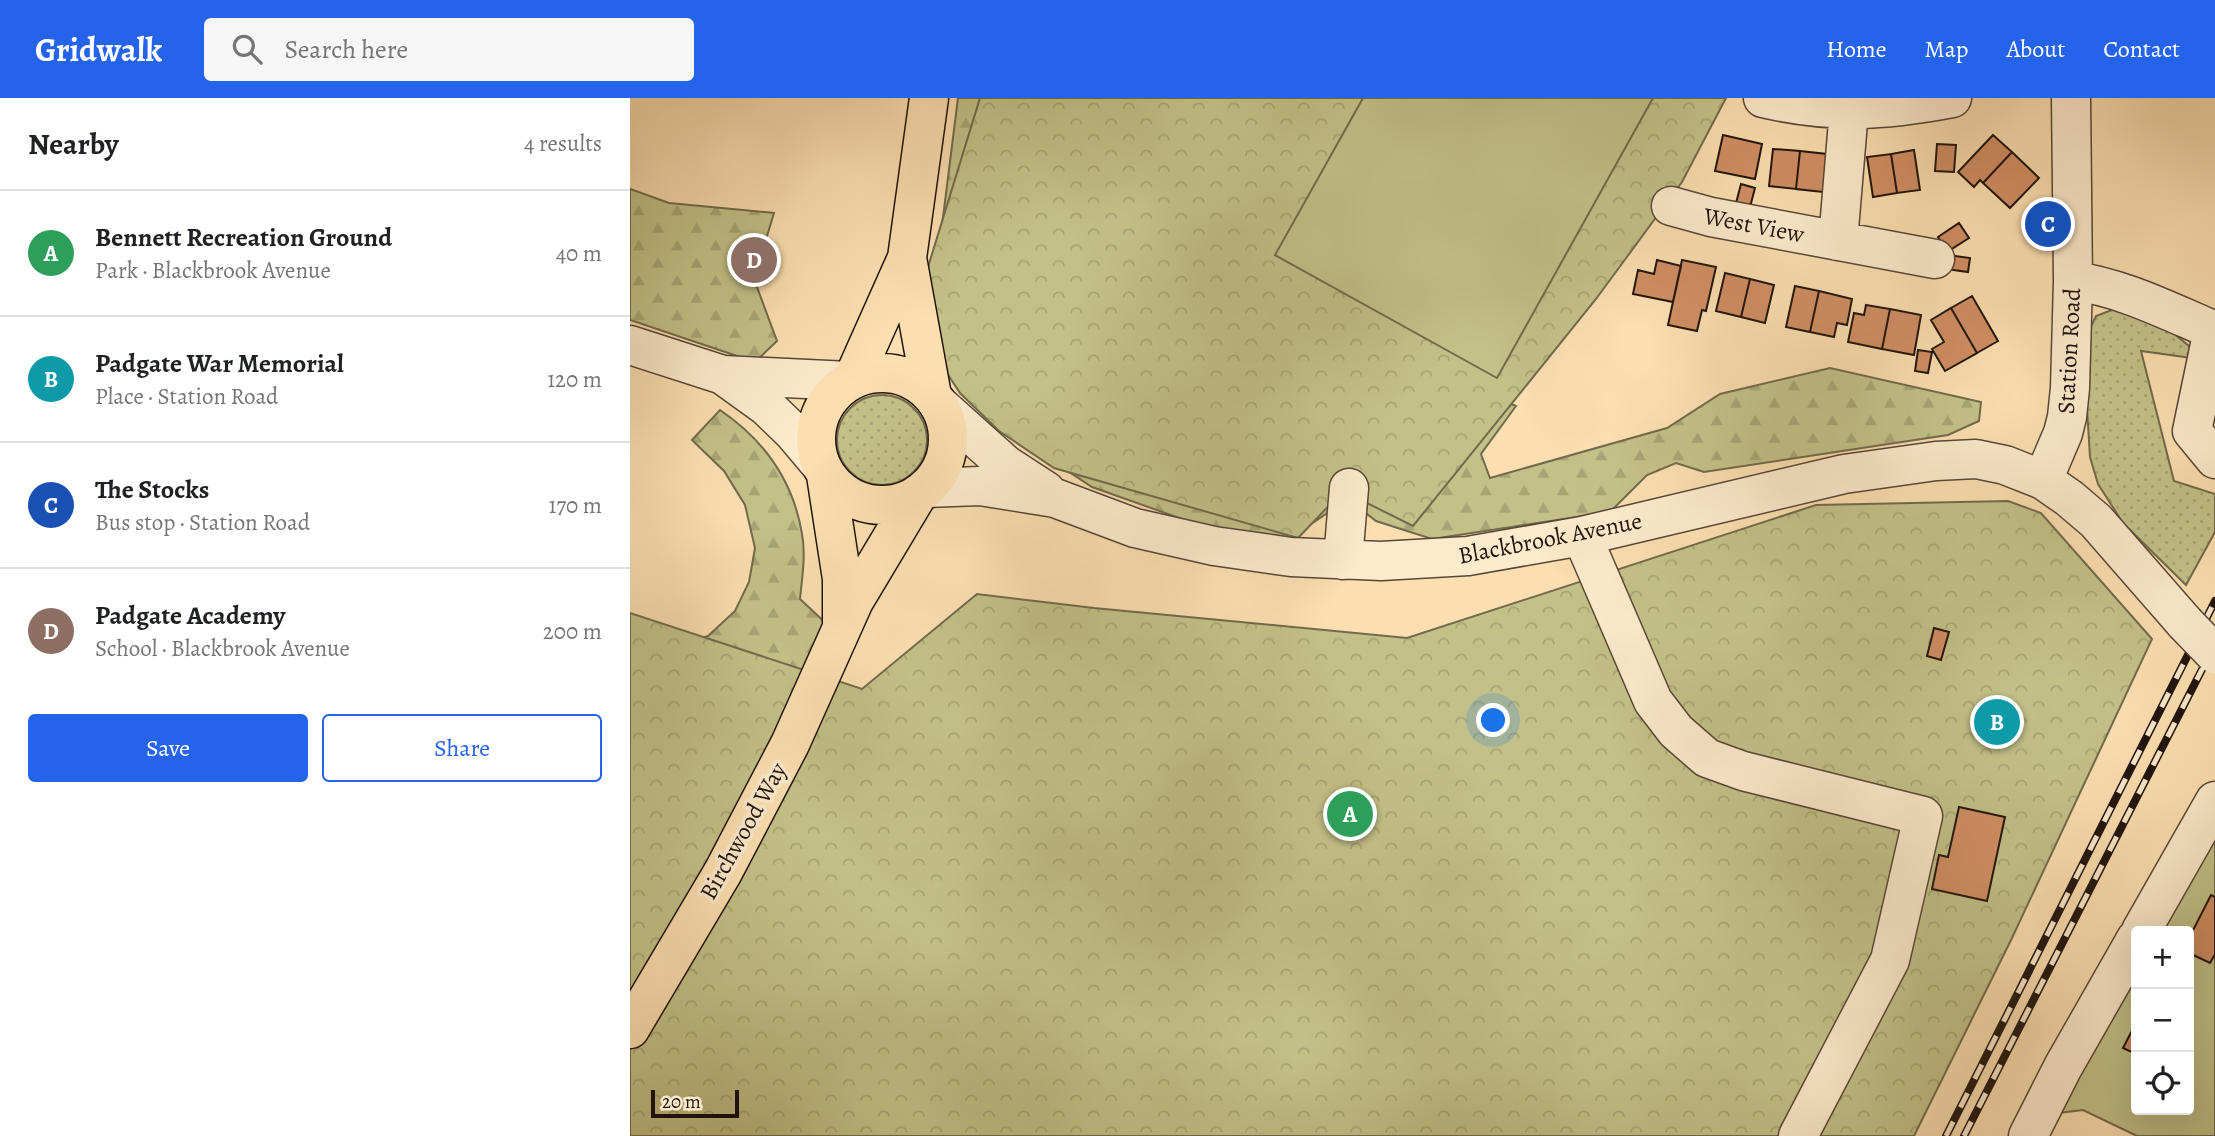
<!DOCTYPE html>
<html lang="en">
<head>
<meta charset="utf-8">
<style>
  :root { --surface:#fff; --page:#f6f6f6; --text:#202124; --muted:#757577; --line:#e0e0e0; --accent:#2563eb }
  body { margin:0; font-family:Alegreya,serif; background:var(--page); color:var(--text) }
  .controls { position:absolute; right:21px; bottom:21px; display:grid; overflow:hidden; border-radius:7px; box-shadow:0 7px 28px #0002 }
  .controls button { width:63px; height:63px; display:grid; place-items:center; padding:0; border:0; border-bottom:2px solid var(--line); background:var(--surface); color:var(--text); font:35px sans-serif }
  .scale { position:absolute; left:21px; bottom:18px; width:88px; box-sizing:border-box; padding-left:7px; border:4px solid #21140f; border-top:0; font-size:19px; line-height:24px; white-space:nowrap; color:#21140f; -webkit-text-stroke:5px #fceacc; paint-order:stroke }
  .you { position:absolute; left:864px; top:623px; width:24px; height:24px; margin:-18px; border:5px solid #fff; border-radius:50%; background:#1a73e8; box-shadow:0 0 0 10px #1a73e833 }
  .badge { display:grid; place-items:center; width:46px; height:46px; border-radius:50%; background:var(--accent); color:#fff; font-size:23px; font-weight:700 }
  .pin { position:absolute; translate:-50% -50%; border:4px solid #fff; box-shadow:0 2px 7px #0006 }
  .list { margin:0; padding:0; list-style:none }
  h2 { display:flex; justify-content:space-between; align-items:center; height:91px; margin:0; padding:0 28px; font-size:30px }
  h2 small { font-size:23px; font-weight:400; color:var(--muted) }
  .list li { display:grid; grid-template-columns:46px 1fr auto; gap:21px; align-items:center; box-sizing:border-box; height:126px; padding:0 28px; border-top:2px solid var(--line) }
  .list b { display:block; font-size:26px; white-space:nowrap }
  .list p { margin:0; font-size:23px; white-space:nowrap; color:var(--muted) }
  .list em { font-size:23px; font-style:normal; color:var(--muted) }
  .actions { display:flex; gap:14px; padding:21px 28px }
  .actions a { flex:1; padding:16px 0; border:2px solid var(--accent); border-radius:7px; text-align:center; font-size:24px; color:var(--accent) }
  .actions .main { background:var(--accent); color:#fff }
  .icon { flex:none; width:38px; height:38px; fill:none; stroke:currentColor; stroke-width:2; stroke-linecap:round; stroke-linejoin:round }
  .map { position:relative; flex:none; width:1585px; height:1038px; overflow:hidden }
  header { display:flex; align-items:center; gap:42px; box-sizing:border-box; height:98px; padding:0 35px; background:var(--accent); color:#fff }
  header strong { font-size:33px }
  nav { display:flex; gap:38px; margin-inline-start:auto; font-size:24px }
  .search { width:490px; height:63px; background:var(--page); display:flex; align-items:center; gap:18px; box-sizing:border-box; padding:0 24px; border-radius:7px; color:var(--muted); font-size:26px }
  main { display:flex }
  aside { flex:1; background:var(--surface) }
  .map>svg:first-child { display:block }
  .grass { fill:url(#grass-dots); stroke:#726a4c; stroke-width:2 }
  .forest { fill:url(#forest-firs); stroke:#726a4c; stroke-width:2 }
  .park { fill:url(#park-crowns); stroke:#726a4c; stroke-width:2 }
  .garden { fill:#c3c188; stroke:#726a4c; stroke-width:2 }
  .building { fill:#d08e64; stroke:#21140f; stroke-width:2 }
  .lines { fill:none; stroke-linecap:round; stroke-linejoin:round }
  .minor-casing { stroke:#584737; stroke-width:41 }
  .major-casing { stroke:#21140f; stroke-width:41 }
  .minor { stroke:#fceacc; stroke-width:38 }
  .major { stroke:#fbdfb0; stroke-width:38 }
  .rail-casing { stroke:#21140f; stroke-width:8 }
  .rail { stroke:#fceacc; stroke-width:5; stroke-dasharray:16; stroke-linecap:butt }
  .minor-bridge-casing { stroke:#584737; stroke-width:41; stroke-linecap:butt }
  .minor-bridge { stroke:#fceacc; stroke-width:38 }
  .labels { text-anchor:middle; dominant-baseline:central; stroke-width:7; stroke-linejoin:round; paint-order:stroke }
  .street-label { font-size:24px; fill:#21140f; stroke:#fceacc }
</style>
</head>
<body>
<header>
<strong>Gridwalk</strong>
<div class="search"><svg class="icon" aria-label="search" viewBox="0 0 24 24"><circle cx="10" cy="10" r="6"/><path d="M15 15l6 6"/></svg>Search here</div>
<nav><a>Home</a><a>Map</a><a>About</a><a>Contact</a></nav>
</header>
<main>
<aside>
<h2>Nearby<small>4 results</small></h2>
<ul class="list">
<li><span class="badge" style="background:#2e9e5b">A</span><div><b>Bennett Recreation Ground</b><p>Park · Blackbrook Avenue</p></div><em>40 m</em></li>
<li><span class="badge" style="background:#0f9aa8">B</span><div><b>Padgate War Memorial</b><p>Place · Station Road</p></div><em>120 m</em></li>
<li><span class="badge" style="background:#1a4fb4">C</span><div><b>The Stocks</b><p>Bus stop · Station Road</p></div><em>170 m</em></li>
<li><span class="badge" style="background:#8d6e63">D</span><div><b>Padgate Academy</b><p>School · Blackbrook Avenue</p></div><em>200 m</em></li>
</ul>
<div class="actions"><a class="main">Save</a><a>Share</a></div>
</aside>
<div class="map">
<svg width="1585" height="1038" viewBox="0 0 1585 1038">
  <defs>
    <pattern id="grass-dots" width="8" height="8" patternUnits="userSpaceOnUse" patternTransform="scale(1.75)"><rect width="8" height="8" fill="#c3c188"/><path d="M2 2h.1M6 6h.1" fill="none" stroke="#a7a574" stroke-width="1.8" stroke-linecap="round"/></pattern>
    <pattern id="forest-firs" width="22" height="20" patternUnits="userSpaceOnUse" patternTransform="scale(1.75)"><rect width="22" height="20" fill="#c3c188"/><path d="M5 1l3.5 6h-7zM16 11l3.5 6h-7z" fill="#a7a574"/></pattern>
    <pattern id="park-crowns" width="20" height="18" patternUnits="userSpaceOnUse" patternTransform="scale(1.75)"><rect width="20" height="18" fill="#c3c188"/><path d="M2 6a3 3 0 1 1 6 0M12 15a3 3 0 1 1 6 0" fill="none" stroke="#a7a574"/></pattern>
  </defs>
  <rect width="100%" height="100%" fill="#fbdfb0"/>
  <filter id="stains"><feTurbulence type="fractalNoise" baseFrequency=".00286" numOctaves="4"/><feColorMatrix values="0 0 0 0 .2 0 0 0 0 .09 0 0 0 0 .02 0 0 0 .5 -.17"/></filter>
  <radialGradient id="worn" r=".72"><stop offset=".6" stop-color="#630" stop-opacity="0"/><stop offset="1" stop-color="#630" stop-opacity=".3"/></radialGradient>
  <!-- grass -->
  <path class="grass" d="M1487 210 1525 220 1576 262 1511 253 1544 383 1585 396V434L1556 487 1493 425 1468 386 1460 359 1453 245 1466 218Z
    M207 342a45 45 0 1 1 90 0a45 45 0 1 1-90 0Z"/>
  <!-- forest -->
  <path class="forest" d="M328 0H374L402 109 886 308 851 356 860 380 1037 330 1090 296 1200 270 1351 304 1349 323 1318 337 1074 374 1046 365 1017 377 980 414 802 441 746 423 718 401 656 443 597 437 462 389 386 339 309 151Z
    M0 91 39 105 144 115 124 181 147 243 125 264 0 222Z
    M90 312C134 342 163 381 172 436 176 457 172 480 170 501L200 529 0 896 46 549 78 538 105 513 119 484 125 450 115 407 94 373 62 342Z"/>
  <!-- park -->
  <path class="park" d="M350 0H1096L1052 84 966 201 783 428 713 393 668 440 424 370 369 333 330 295 301 251 298 169Z
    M1378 403 1411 415 1522 541 1382 840 1284 1038H0V515L232 591 347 496 464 510 777 540 1186 407Z"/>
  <!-- garden -->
  <path class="garden" d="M733 0H1023L867 280 645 157Z
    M1585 715V1038H1507L1453 1012 1428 1015 1506 858V1012H1559V833H1519Z"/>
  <!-- building -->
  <path class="building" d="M1093 37 1132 46 1125 81 1085 73Z
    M1363 37 1382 54 1353 85 1350 82 1344 89 1328 74Z
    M1307 46 1326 47 1324 74 1305 73Z
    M1143 51 1170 53 1166 91 1139 88Z
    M1284 52 1290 92 1267 95 1261 56Z
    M1170 53 1206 57 1202 95 1166 91Z
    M1382 54 1409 80 1380 110 1353 85Z
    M1261 56 1267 95 1243 99 1237 59Z
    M1111 86 1125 90 1119 113 1105 109Z
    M1329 125 1339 140 1317 154 1308 139Z
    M1318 157 1340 160 1338 174 1316 171Z
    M1027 162 1051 168 1043 204 1003 196 1008 172 1024 176Z
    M1052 162 1086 169 1076 213 1072 212 1067 233 1038 227Z
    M1095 175 1120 181 1111 219 1086 213Z
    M1120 181 1144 187 1135 225 1111 219Z
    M1165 188 1189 193 1180 234 1156 229Z
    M1189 193 1222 201 1217 227 1207 225 1204 239 1180 234Z
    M1342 198 1368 243 1347 255 1321 210Z
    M1236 207 1260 211 1252 251 1218 244 1224 215 1234 217Z
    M1321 210 1347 255 1315 273 1302 251 1314 244 1301 222Z
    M1260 211 1291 217 1284 257 1252 251Z
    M1288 252 1302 254 1298 275 1285 273Z
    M1304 530 1319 534 1311 562 1297 558Z
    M1329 709 1375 719 1357 803 1302 791 1309 757 1318 759Z
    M1581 797 1585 799V859L1584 858 1580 865 1559 855V840Z
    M1506 925V956L1493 950Z"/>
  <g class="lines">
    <!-- minor casing -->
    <g class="minor-casing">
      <path id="minor" d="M1133 0C1201 16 1254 13 1322 0
        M1041 108 1081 119 1305 161
        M1208 143 1219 12
        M1443 183C1491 189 1538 213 1583 232L1562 333 1585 361
        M0 247 93 277 219 283
        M93 277 136 308 163 334 190 366
        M309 307 376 367 416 393
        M1413 382 1433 335 1437 319 1440 290 1443 183 1441 0
        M296 390 350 388 425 400 505 430 584 448 661 459 751 463 838 458 952 438 1214 376 1306 363 1346 361 1375 367 1413 382 1439 400 1466 423 1555 525
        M952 438 1023 603 1046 633 1077 660 1113 673 1293 718 1260 862 1168 1038
        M713 462 719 390
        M1511 833 1585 703
        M1398 1038 1433 969 1506 841"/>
    </g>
    <!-- major casing -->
    <g class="major-casing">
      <path id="major" d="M277 160 302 298
        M186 341a66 66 0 1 1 132 0a66 66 0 1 1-132 0Z
        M223 281 277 160 299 0
        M196 377 212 481V525
        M0 931 93 774 160 646 224 503 288 396"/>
    </g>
    <!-- minor -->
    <use href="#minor" class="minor"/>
    <!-- major -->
    <use href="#major" class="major"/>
    <!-- rail casing -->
    <g class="rail-casing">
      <path id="rail" d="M1316 1038 1585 503
        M1334 1038 1585 546"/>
    </g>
    <!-- rail -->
    <use href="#rail" class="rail"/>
    <!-- minor-bridge casing -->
    <g class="minor-bridge-casing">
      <path id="minor-bridge" d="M1555 525 1585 556"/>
    </g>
    <!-- minor-bridge -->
    <use href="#minor-bridge" class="minor-bridge"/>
  </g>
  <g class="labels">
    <!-- street labels -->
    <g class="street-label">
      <text transform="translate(1124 127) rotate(11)">West View</text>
      <text transform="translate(1439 253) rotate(-87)">Station Road</text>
      <text transform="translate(920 440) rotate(-11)">Blackbrook Avenue</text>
      <text transform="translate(113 733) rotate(-61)">Birchwood Way</text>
    </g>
  </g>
  <rect width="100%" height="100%" filter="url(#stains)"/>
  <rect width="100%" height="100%" fill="url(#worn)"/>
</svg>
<div class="controls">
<button>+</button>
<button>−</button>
<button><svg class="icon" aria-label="locate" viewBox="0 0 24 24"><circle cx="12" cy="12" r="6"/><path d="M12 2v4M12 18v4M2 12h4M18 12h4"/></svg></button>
</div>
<div class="scale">20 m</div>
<div class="you"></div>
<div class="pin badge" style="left:720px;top:716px;background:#2e9e5b">A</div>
<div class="pin badge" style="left:1367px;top:624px;background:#0f9aa8">B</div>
<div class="pin badge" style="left:1418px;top:126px;background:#1a4fb4">C</div>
<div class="pin badge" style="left:124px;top:162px;background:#8d6e63">D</div>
</div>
</main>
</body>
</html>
